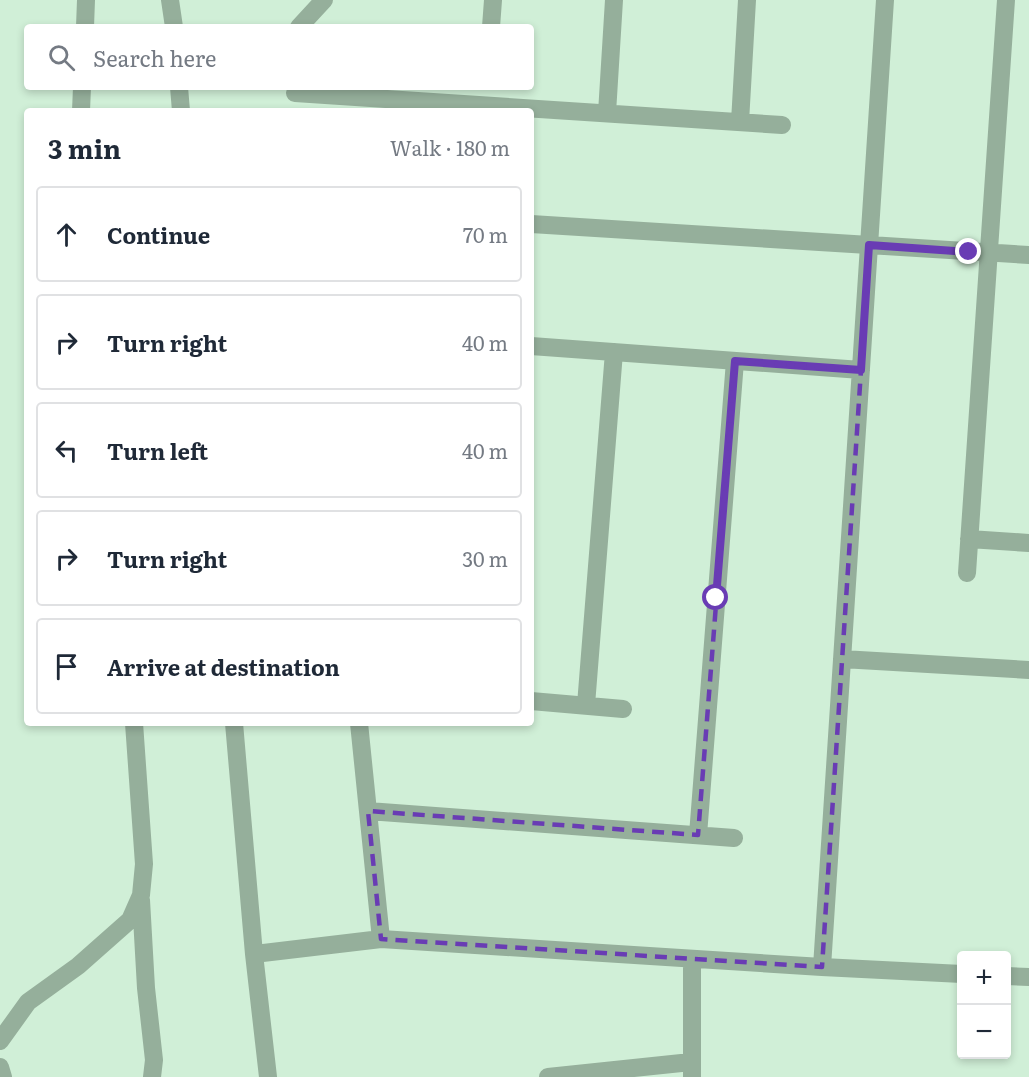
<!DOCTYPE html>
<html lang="en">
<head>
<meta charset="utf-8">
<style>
  :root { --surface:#fff; --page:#f2f2f3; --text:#1f2937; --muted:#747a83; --line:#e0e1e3 }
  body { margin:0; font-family:Literata,serif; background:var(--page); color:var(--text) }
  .controls { position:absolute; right:18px; bottom:18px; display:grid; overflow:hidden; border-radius:6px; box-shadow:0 3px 9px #0003 }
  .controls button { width:54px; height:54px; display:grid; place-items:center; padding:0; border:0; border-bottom:2px solid var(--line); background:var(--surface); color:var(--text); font:30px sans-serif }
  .stop { position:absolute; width:18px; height:18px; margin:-14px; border:4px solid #693cb4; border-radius:50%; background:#fff }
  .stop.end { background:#693cb4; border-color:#fff; box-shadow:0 2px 6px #0008 }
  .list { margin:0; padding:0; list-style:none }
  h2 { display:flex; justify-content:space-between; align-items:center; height:78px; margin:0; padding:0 24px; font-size:26px }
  h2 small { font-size:20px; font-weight:400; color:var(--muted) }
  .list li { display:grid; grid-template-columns:39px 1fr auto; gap:18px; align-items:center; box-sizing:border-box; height:96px; margin:0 12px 12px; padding:0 12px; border:2px solid var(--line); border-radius:6px }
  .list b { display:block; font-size:22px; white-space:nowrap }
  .list em { font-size:20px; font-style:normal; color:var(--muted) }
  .icon { flex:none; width:33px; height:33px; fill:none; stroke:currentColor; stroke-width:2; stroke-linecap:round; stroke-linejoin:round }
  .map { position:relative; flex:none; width:1029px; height:1077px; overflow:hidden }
  .search { position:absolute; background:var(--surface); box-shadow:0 3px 9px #0003; left:24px; top:24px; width:510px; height:66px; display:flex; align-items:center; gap:15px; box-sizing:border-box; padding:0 21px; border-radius:6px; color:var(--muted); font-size:22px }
  .panel { position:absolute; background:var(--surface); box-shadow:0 3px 9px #0003; left:24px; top:108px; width:510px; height:618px; border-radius:6px }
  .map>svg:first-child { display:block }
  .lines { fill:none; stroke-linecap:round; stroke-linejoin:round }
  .minor { stroke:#95af9b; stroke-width:18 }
  .route { stroke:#693cb4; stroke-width:8 }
  .marked { fill:none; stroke:#693cb4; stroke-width:4.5; stroke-dasharray:12 8; stroke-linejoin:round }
</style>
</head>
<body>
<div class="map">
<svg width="1029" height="1077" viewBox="0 0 1029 1077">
  <rect width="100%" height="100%" fill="#d0efd7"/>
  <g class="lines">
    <!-- minor -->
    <path class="minor" d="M170 0 174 27
      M85 27 86 0
      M299 27 324 0
      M491 27 493 0
      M179 87 181 111
      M295 93 782 125
      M81 111 82 87
      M607 113 614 0
      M740 122 747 0
      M531 224 1029 255
      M531 346 861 370
      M969 539 1029 543
      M967 573 1006 0
      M842 659 1029 670
      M531 701 623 709
      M586 705 614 352
      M234 723 254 954 268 1077
      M359 723 381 939
      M368 811 734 838
      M698 835 735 361
      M141 900 146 988 154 1060 152 1077
      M254 954 381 939 822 967 962 974
      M692 959V1077
      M822 967 885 0
      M1006 976 1029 977
      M0 1041 28 1002 78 966 130 920 141 895 144 864 134 723
      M0 1067 3 1077
      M548 1077 691 1062"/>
  </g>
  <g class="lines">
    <!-- route -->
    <path class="route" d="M716 598 735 361 861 370 869 245 969 252"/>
  </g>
  <!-- marked area -->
  <path class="marked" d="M735 361 861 370 822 967 381 939 368 811 698 835Z"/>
</svg>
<div class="controls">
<button>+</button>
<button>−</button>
</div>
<div class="stop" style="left:716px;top:598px"></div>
<div class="stop end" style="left:969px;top:252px"></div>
<div class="search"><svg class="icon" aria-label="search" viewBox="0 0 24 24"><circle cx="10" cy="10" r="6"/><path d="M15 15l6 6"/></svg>Search here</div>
<section class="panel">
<h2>3 min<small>Walk · 180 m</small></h2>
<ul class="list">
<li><svg class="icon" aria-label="ahead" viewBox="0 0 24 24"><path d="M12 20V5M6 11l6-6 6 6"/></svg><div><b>Continue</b></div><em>70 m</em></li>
<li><svg class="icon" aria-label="right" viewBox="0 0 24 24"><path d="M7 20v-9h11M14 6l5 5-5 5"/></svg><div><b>Turn right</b></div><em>40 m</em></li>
<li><svg class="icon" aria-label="left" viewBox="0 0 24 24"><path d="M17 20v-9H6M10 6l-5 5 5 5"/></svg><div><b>Turn left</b></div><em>40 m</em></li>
<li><svg class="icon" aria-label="right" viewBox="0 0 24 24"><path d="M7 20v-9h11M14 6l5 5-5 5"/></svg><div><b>Turn right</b></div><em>30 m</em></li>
<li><svg class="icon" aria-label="arrive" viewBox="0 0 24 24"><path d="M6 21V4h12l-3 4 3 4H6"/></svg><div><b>Arrive at destination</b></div></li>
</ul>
</section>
</div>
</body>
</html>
